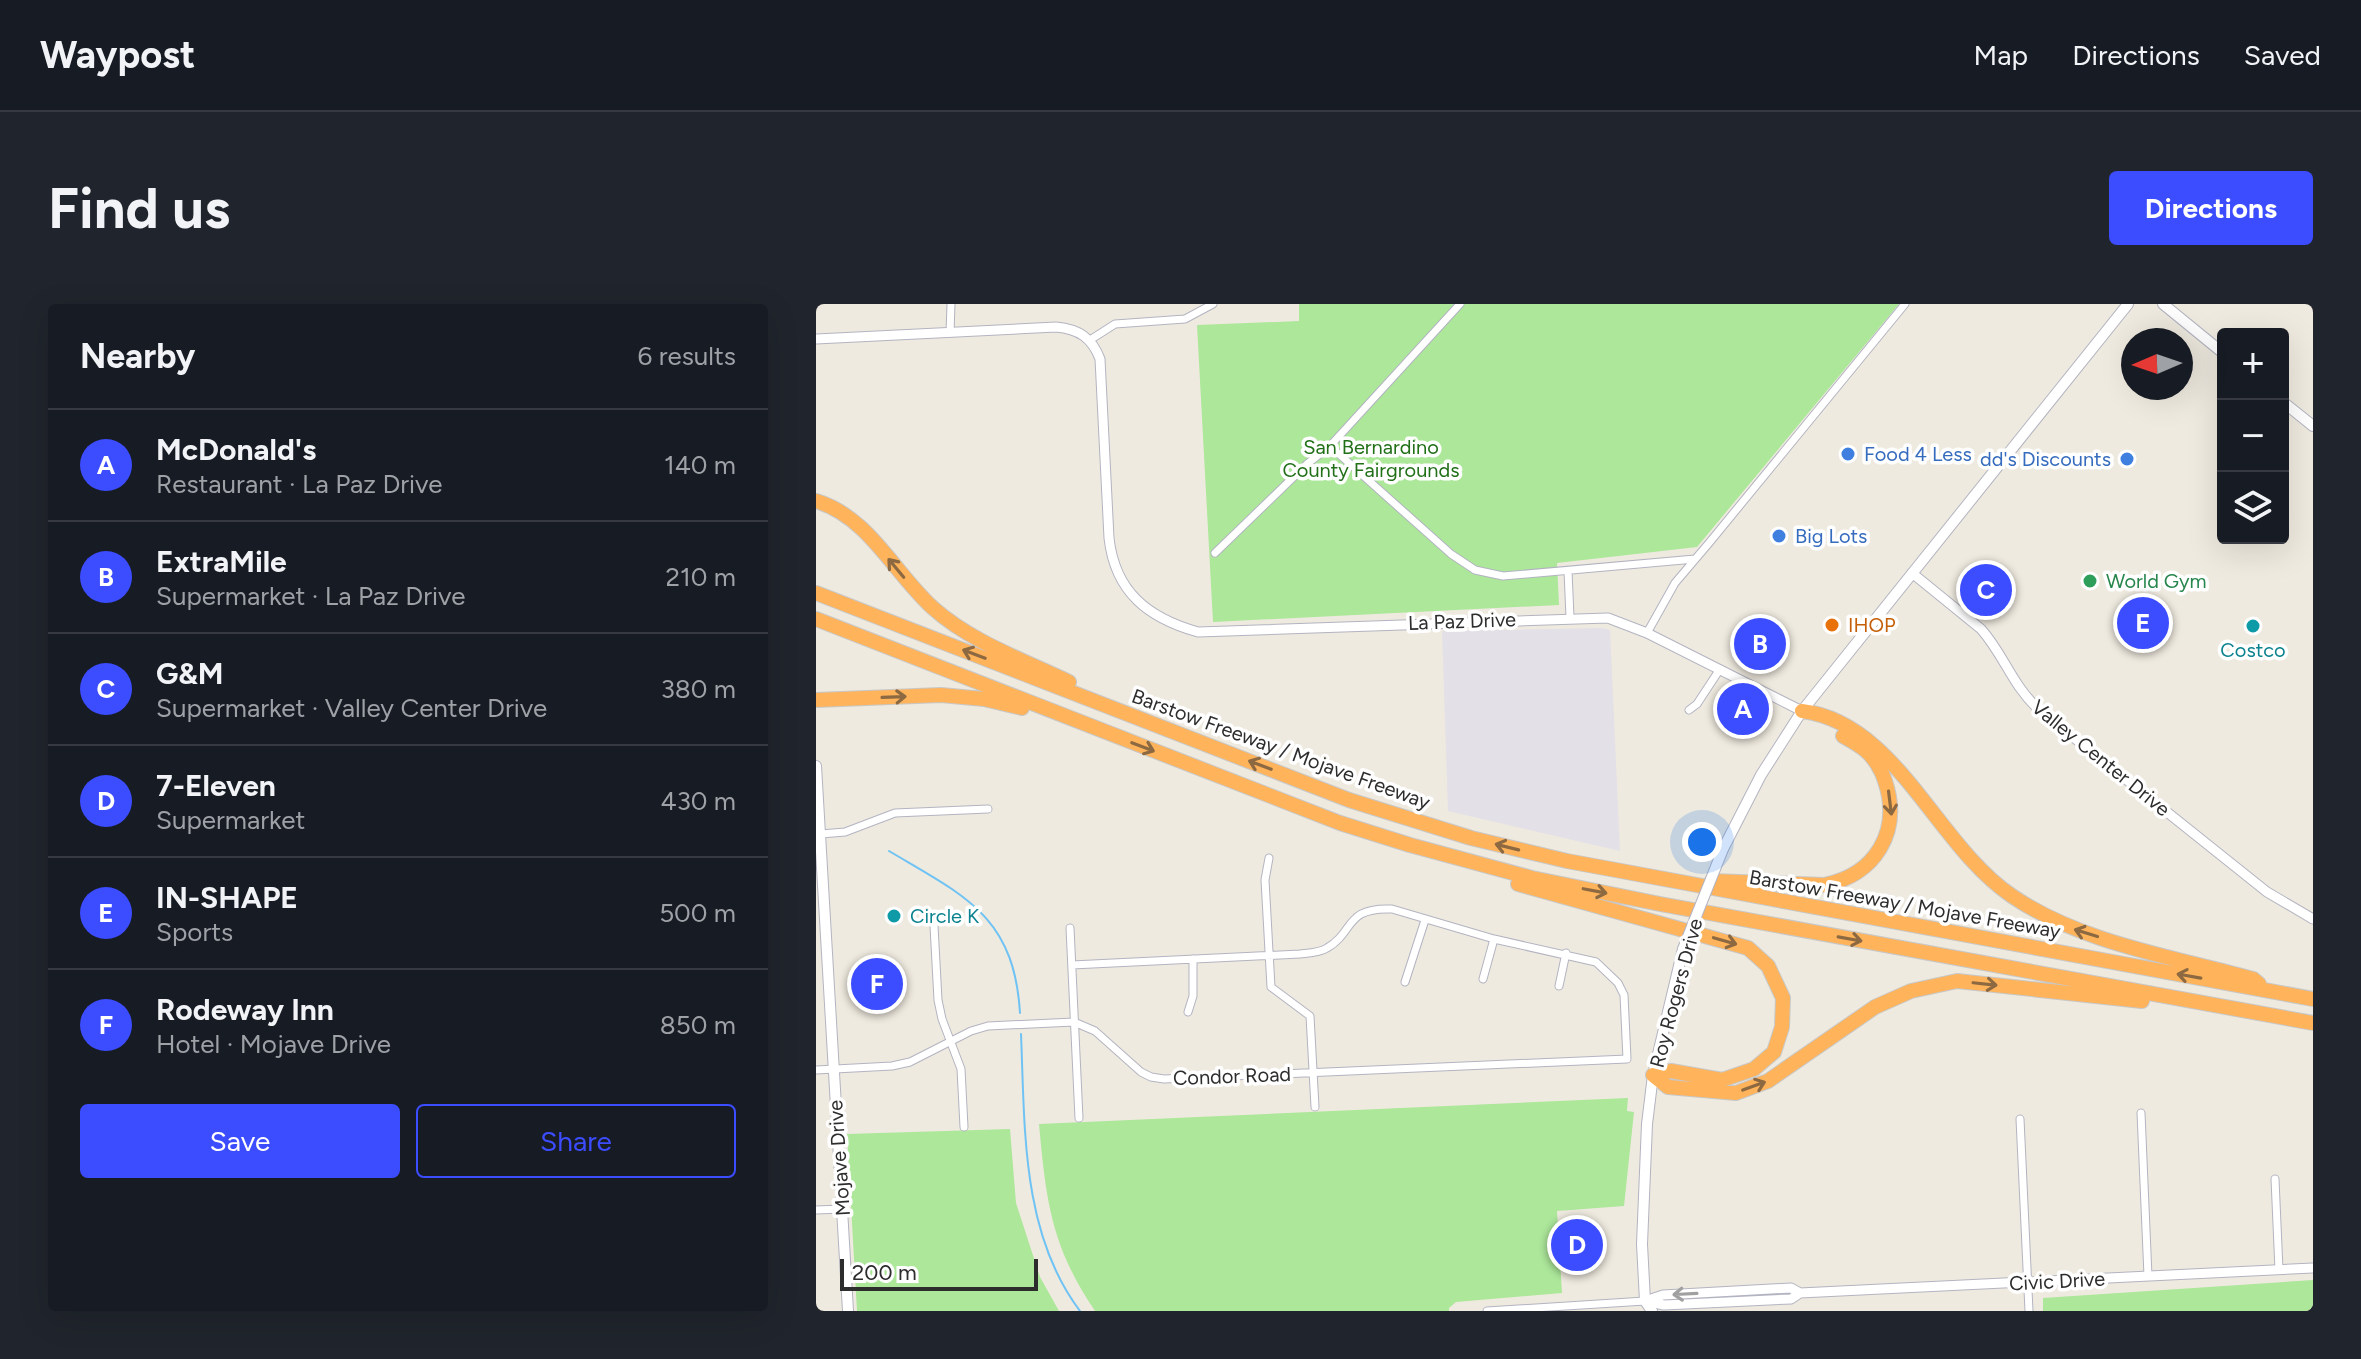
<!DOCTYPE html>
<html lang="en">
<head>
<meta charset="utf-8">
<style>
  :root { --surface:#171b24; --page:#20242c; --text:#f1f3f6; --muted:#9ea1a6; --line:#363941; --accent:#3c4cff }
  body { margin:0; font-family:Figtree,sans-serif; background:var(--page); color:var(--text) }
  .controls { position:absolute; right:24px; top:24px; display:grid; overflow:hidden; border-radius:8px; box-shadow:0 8px 32px #0002 }
  .controls button { width:72px; height:72px; display:grid; place-items:center; padding:0; border:0; border-bottom:2px solid var(--line); background:var(--surface); color:var(--text); font:40px sans-serif }
  .compass { position:absolute; left:1305px; top:24px; width:72px; height:72px; border-radius:50%; background:var(--surface); box-shadow:0 8px 32px #0002; rotate:268deg }
  .scale { position:absolute; left:24px; bottom:20px; width:198px; box-sizing:border-box; padding-left:8px; border:4px solid #2d2d2d; border-top:0; font-size:22px; line-height:28px; white-space:nowrap; color:#2d2d2d; -webkit-text-stroke:6px #fff; paint-order:stroke }
  .you { position:absolute; left:886px; top:538px; width:28px; height:28px; margin:-20px; border:6px solid #fff; border-radius:50%; background:#1a73e8; box-shadow:0 0 0 12px #1a73e833 }
  .badge { display:grid; place-items:center; width:52px; height:52px; border-radius:50%; background:var(--accent); color:#fff; font-size:26px; font-weight:700 }
  .pin { position:absolute; translate:-50% -50%; border:4px solid #fff; box-shadow:0 2px 8px #0006 }
  .list { margin:0; padding:0; list-style:none }
  h2 { display:flex; justify-content:space-between; align-items:center; height:104px; margin:0; padding:0 32px; font-size:34px }
  h2 small { font-size:26px; font-weight:400; color:var(--muted) }
  .list li { display:grid; grid-template-columns:52px 1fr auto; gap:24px; align-items:center; box-sizing:border-box; height:112px; padding:0 32px; border-top:2px solid var(--line) }
  .list b { display:block; font-size:30px; white-space:nowrap }
  .list p { margin:0; font-size:26px; white-space:nowrap; color:var(--muted) }
  .list em { font-size:26px; font-style:normal; color:var(--muted) }
  .actions { display:flex; gap:16px; padding:24px 32px }
  .actions a { flex:1; padding:18px 0; border:2px solid var(--accent); border-radius:8px; text-align:center; font-size:28px; color:var(--accent) }
  .actions .main { background:var(--accent); color:#fff }
  .icon { flex:none; width:44px; height:44px; fill:none; stroke:currentColor; stroke-width:2; stroke-linecap:round; stroke-linejoin:round }
  .map { position:relative; flex:none; width:1497px; height:1007px; overflow:hidden; border-radius:8px }
  header { display:flex; align-items:center; gap:48px; box-sizing:border-box; height:112px; padding:0 40px; background:var(--surface); border-bottom:2px solid var(--line) }
  header strong { font-size:38px }
  nav { display:flex; gap:44px; margin-inline-start:auto; font-size:28px }
  .intro { display:flex; align-items:center; justify-content:space-between; box-sizing:border-box; height:192px; padding:0 48px }
  h1 { margin:0; font-size:56px }
  .button { padding:20px 36px; border-radius:8px; background:var(--accent); color:#fff; font-size:28px; font-weight:700 }
  main { display:flex; gap:48px; padding:0 48px }
  aside { flex:1; background:var(--surface); border-radius:8px; box-shadow:0 8px 32px #0002 }
  .map>svg:first-child { display:block }
  .industrial { fill:#e3e0e8 }
  .green { fill:#ace79a }
  .lines { fill:none; stroke-linecap:round; stroke-linejoin:round }
  .stream { stroke:#6fc3f4; stroke-width:2 }
  .minor-casing { stroke:#b3b4c1; stroke-width:9 }
  .tertiary-casing { stroke:#b3b4c1; stroke-width:11 }
  .secondary-casing { stroke:#b3b4c1; stroke-width:12 }
  .motorway-casing { stroke:#c8c8c8; stroke-width:16 }
  .minor { stroke:#fff; stroke-width:7 }
  .tertiary { stroke:#fff; stroke-width:9 }
  .secondary { stroke:#fff; stroke-width:10 }
  .motorway { stroke:#ffb35a; stroke-width:14 }
  .secondary-bridge-casing { stroke:#b3b4c1; stroke-width:12; stroke-linecap:butt }
  .secondary-bridge { stroke:#fff; stroke-width:10 }
  .oneway { stroke:#8c6941 }
  .oneway2 { stroke:#a0a0a0 }
  .shop-dot { fill:#3f7fe0; stroke:#fff; stroke-width:3 }
  .leisure-dot { fill:#2e9e5b; stroke:#fff; stroke-width:3 }
  .food-dot { fill:#e8710a; stroke:#fff; stroke-width:3 }
  .culture-dot { fill:#0f9aa8; stroke:#fff; stroke-width:3 }
  .labels { text-anchor:middle; dominant-baseline:central; stroke-width:7; stroke-linejoin:round; paint-order:stroke }
  .park-label { font-size:20px; fill:#217018; stroke:#fff }
  .shop-label { font-size:20px; fill:#366cbe; stroke:#fff; text-anchor:start }
  .leisure-label { font-size:20px; fill:#27864d; stroke:#fff; text-anchor:start }
  .street-label { font-size:20px; fill:#2d2d2d; stroke:#fff }
  .food-label { font-size:20px; fill:#c56008; stroke:#fff; text-anchor:start }
  .culture-label { font-size:20px; fill:#0d838f; stroke:#fff }
</style>
</head>
<body>
<header>
<strong>Waypost</strong>
<nav><a>Map</a><a>Directions</a><a>Saved</a></nav>
</header>
<div class="intro"><h1>Find us</h1><a class="button">Directions</a></div>
<main>
<aside>
<h2>Nearby<small>6 results</small></h2>
<ul class="list">
<li><span class="badge">A</span><div><b>McDonald's</b><p>Restaurant · La Paz Drive</p></div><em>140 m</em></li>
<li><span class="badge">B</span><div><b>ExtraMile</b><p>Supermarket · La Paz Drive</p></div><em>210 m</em></li>
<li><span class="badge">C</span><div><b>G&amp;M</b><p>Supermarket · Valley Center Drive</p></div><em>380 m</em></li>
<li><span class="badge">D</span><div><b>7-Eleven</b><p>Supermarket</p></div><em>430 m</em></li>
<li><span class="badge">E</span><div><b>IN-SHAPE</b><p>Sports</p></div><em>500 m</em></li>
<li><span class="badge">F</span><div><b>Rodeway Inn</b><p>Hotel · Mojave Drive</p></div><em>850 m</em></li>
</ul>
<div class="actions"><a class="main">Save</a><a>Share</a></div>
</aside>
<div class="map">
<svg width="1497" height="1007" viewBox="0 0 1497 1007">
  <rect width="100%" height="100%" fill="#efeadf"/>
  <!-- industrial -->
  <path class="industrial" d="M786 324 794 326 804 547 632 507 626 327Z"/>
  <!-- green -->
  <path class="green" d="M483 0H1083L881 243 741 259 743 301 397 318 381 21 483 17Z
    M812 794 811 807 818 808 808 902 741 907 746 989 640 998 633 1004V1007H279C235 942 230 896 223 820Z
    M194 825 200 899 224 973 243 1007H41L31 830Z
    M1497 976V1007H1227V994Z"/>
  <g class="lines">
    <!-- stream -->
    <path class="stream" d="M73 547C149 592 198 612 204 709
      M205 730C209 824 205 929 264 1007"/>
    <!-- minor casing -->
    <g class="minor-casing">
      <path id="minor" d="M134 29 135 0
        M274 36 299 20 369 15 397 0
        M514 142 635 250 659 266 687 272 879 255
        M399 249 491 160 514 142 644 0
        M752 267 754 313
        M831 329 859 279 893 239 1089 0
        M873 406 881 400 904 365
        M5 530 29 528 79 509 172 505
        M453 554 449 576 455 683 494 712 499 803
        M118 622 122 696 126 715 145 765 148 823
        M254 624 263 814
        M667 675 678 635
        M589 678 609 616
        M743 682 750 649
        M372 708 377 692V655
        M0 766 76 762 94 758 155 727 172 722 258 718 279 727 325 768 335 773 348 775 811 755 808 691 802 679 780 658 678 635 576 605C528 603 539 628 511 644 503 649 493 649 484 650L256 661
        M1325 809 1332 972
        M1204 815 1213 1007
        M1459 875 1463 966
        M0 906 26 905
        M671 1007 829 997"/>
    </g>
    <!-- tertiary casing -->
    <g class="tertiary-casing">
      <path id="tertiary" d="M0 35 240 23C263 25 276 34 284 55L293 234C299 288 332 314 382 328L792 314 831 329 986 407
        M1096 269 1165 325C1188 351 1195 379 1222 405L1451 588 1497 615
        M829 997 847 991 975 984 984 989 1497 964
        M829 997 848 1001 975 995 984 989"/>
    </g>
    <!-- secondary casing -->
    <g class="secondary-casing">
      <path id="secondary" d="M1347 0 1407 49
        M1467 98 1497 122
        M0 462 32 1007
        M907 545 945 471 986 407 1312 0
        M836 1007 829 997 826 940 831 820 837 771 867 645"/>
    </g>
    <!-- motorway casing -->
    <g class="motorway-casing">
      <path id="motorway" d="M0 197C53 213 78 269 117 304 155 338 207 356 253 378
        M0 289 533 496 655 534 751 557 1497 695
        M0 315 524 519 594 541 716 574 844 600 1497 719
        M0 396 125 391 168 395 206 404
        M986 407C1081 419 1120 541 1196 592 1265 639 1358 653 1437 675L1443 680
        M896 577 1008 581C1059 571 1086 528 1069 477 1066 467 1058 453 1049 446 1042 440 1034 436 1027 432
        M702 580 932 644 952 662 967 694 966 723 958 748 938 765 906 776 855 767 837 771
        M837 771 852 783 920 789 952 777 1059 703 1095 687 1141 677 1326 697"/>
    </g>
    <!-- minor -->
    <use href="#minor" class="minor"/>
    <!-- tertiary -->
    <use href="#tertiary" class="tertiary"/>
    <!-- secondary -->
    <use href="#secondary" class="secondary"/>
    <!-- motorway -->
    <use href="#motorway" class="motorway"/>
    <!-- secondary-bridge casing -->
    <g class="secondary-bridge-casing">
      <path id="secondary-bridge" d="M867 645 907 545"/>
    </g>
    <!-- secondary-bridge -->
    <use href="#secondary-bridge" class="secondary-bridge"/>
  </g>
  <!-- one-way arrows -->
  <defs><path id="oneway-shaft" d="M-6 0H5M1.5-3L5.5 0L1.5 3" fill="none" stroke-width="1.6" stroke-linecap="round" stroke-linejoin="round" transform="scale(2)"/></defs>
  <g class="oneway">
    <use href="#oneway-shaft" transform="translate(80 264) rotate(-130)"/>
    <use href="#oneway-shaft" transform="translate(158 350) rotate(-159)"/>
    <use href="#oneway-shaft" transform="translate(78 393) rotate(-2)"/>
    <use href="#oneway-shaft" transform="translate(327 443) rotate(21)"/>
    <use href="#oneway-shaft" transform="translate(444 461) rotate(-159)"/>
    <use href="#oneway-shaft" transform="translate(1074 499) rotate(83)"/>
    <use href="#oneway-shaft" transform="translate(691 543) rotate(-166)"/>
    <use href="#oneway-shaft" transform="translate(779 587) rotate(11)"/>
    <use href="#oneway-shaft" transform="translate(1270 629) rotate(-163)"/>
    <use href="#oneway-shaft" transform="translate(1034 635) rotate(10)"/>
    <use href="#oneway-shaft" transform="translate(909 637) rotate(16)"/>
    <use href="#oneway-shaft" transform="translate(1373 672) rotate(-170)"/>
    <use href="#oneway-shaft" transform="translate(1169 680) rotate(6)"/>
    <use href="#oneway-shaft" transform="translate(938 782) rotate(-20)"/>
  </g>
  <use class="oneway2" href="#oneway-shaft" transform="translate(869 990) rotate(177)"/>
  <!-- markers -->
  <g class="shop-dot">
    <circle cx="1032" cy="150" r="8"/>
    <circle cx="1311" cy="155" r="8"/>
    <circle cx="963" cy="232" r="8"/>
  </g>
  <circle class="leisure-dot" cx="1274" cy="277" r="8"/>
  <circle class="food-dot" cx="1016" cy="321" r="8"/>
  <g class="culture-dot">
    <circle cx="1437" cy="322" r="8"/>
    <circle cx="78" cy="612" r="8"/>
  </g>
  <g class="labels">
    <!-- park labels -->
    <g class="park-label">
      <text x="555" y="143">San Bernardino<tspan x="555" dy="23">County Fairgrounds</tspan></text>
    </g>
    <!-- shop labels -->
    <g class="shop-label">
      <text x="1048" y="150">Food 4 Less</text>
      <text x="1295" y="155" text-anchor="end">dd's Discounts</text>
      <text x="979" y="232">Big Lots</text>
    </g>
    <!-- leisure labels -->
    <g class="leisure-label">
      <text x="1290" y="277">World Gym</text>
    </g>
    <!-- street labels -->
    <g class="street-label">
      <text transform="translate(646 317) rotate(-2)">La Paz Drive</text>
      <text transform="translate(465 445) rotate(20)">Barstow Freeway / Mojave Freeway</text>
      <text transform="translate(1285 454) rotate(39)">Valley Center Drive</text>
      <text transform="translate(1089 600) rotate(10)">Barstow Freeway / Mojave Freeway</text>
      <text transform="translate(860 689) rotate(-75)">Roy Rogers Drive</text>
      <text transform="translate(416 772) rotate(-2)">Condor Road</text>
      <text transform="translate(23 854) rotate(-94)">Mojave Drive</text>
      <text transform="translate(1241 977) rotate(-3)">Civic Drive</text>
    </g>
    <!-- food labels -->
    <g class="food-label">
      <text x="1032" y="321">IHOP</text>
    </g>
    <!-- culture labels -->
    <g class="culture-label">
      <text x="1437" y="346">Costco</text>
      <text x="94" y="612" text-anchor="start">Circle K</text>
    </g>
  </g>
</svg>
<div class="controls">
<button>+</button>
<button>−</button>
<button><svg class="icon" aria-label="layers" viewBox="0 0 24 24"><path d="M12 4l9 5-9 5-9-5zM3 14l9 5 9-5"/></svg></button>
</div>
<svg class="compass" viewBox="-18 -18 36 36"><path d="M0-13l5 13h-10z" fill="#e53935"/><path d="M0 13l5-13h-10z" fill="#9ea1a6"/></svg>
<div class="scale">200 m</div>
<div class="you"></div>
<div class="pin badge" style="left:927px;top:405px">A</div>
<div class="pin badge" style="left:944px;top:340px">B</div>
<div class="pin badge" style="left:1170px;top:286px">C</div>
<div class="pin badge" style="left:761px;top:941px">D</div>
<div class="pin badge" style="left:1327px;top:319px">E</div>
<div class="pin badge" style="left:61px;top:680px">F</div>
</div>
</main>
</body>
</html>
